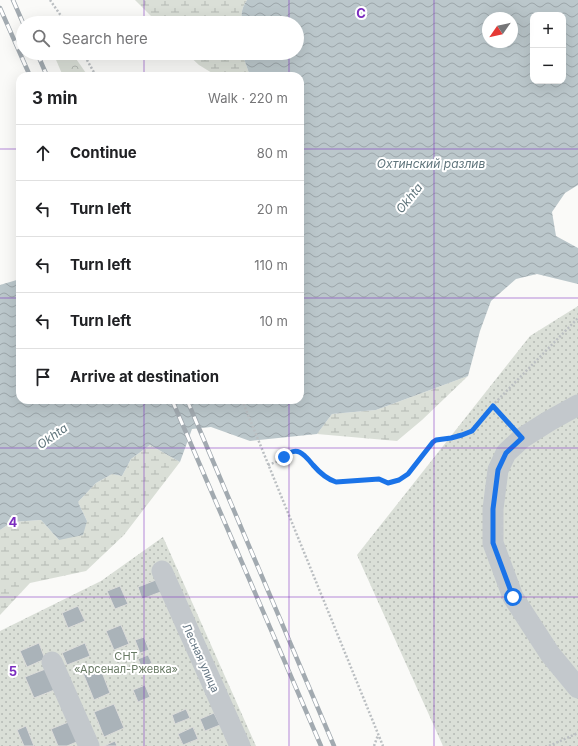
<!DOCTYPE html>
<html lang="en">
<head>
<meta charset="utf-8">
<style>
  :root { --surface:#fff; --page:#f6f6f6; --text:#202124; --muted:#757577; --line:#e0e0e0 }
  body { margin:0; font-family:Inter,sans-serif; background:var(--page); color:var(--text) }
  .controls { position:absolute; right:12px; top:12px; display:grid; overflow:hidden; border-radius:8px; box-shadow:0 4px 16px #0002 }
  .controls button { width:36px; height:36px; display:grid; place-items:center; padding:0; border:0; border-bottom:1px solid var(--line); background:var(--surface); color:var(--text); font:20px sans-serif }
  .compass { position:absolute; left:482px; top:12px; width:36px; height:36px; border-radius:50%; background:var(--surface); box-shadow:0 4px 16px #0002; rotate:236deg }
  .stop { position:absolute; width:12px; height:12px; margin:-9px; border:3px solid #1a73e8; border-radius:50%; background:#fff }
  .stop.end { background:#1a73e8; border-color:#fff; box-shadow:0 1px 4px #0008 }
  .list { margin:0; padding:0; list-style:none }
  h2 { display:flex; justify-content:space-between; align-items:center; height:52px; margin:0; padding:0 16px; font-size:17px }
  h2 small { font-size:13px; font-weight:400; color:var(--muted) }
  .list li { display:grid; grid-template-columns:26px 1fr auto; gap:12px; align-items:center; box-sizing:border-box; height:56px; padding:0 16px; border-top:1px solid var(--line) }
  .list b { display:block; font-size:15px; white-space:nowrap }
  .list em { font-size:13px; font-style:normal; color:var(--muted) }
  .icon { flex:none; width:22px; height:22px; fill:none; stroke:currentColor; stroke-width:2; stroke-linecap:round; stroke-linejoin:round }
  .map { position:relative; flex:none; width:578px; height:746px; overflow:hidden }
  .search { position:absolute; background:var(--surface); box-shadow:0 4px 16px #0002; left:16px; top:16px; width:288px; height:44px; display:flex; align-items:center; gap:10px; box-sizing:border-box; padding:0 14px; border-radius:22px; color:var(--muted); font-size:15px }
  .panel { position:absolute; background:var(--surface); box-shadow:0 4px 16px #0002; left:16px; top:72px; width:288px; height:332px; border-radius:12px }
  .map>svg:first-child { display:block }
  .grass { fill:url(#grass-dots) }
  .forest { fill:url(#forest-crowns) }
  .wetland { fill:url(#wetland-marsh) }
  .water { fill:url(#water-waves); fill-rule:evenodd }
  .building { fill:#aab3b9; stroke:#dcdcda }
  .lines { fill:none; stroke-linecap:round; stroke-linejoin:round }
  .path { stroke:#bbbfc2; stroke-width:2.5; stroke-dasharray:2 2; stroke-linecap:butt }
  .minor { stroke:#c3c8cc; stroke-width:21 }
  .rail-casing { stroke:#a2aab0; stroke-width:4.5 }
  .rail { stroke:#fff; stroke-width:3; stroke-dasharray:9; stroke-linecap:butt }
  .route { stroke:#1a73e8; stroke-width:5 }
  .grid { fill:none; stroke:#7b2cbf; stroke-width:1; stroke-opacity:0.55 }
  .labels { text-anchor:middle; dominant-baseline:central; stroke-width:4; stroke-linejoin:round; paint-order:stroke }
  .park-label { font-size:11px; fill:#687a64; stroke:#fff }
  .street-label { font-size:11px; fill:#657683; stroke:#fff }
  .water-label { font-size:12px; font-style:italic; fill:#60757c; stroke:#fff }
  .grid-label { font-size:13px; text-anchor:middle; font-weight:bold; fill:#7b2cbf; stroke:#fff; stroke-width:4; stroke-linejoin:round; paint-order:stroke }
</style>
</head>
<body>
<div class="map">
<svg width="578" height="746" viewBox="0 0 578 746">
  <defs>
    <pattern id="grass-dots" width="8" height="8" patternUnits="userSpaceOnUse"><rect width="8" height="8" fill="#dadfd7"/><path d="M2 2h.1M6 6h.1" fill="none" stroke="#b4b9b4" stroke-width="1.8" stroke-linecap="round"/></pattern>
    <pattern id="forest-crowns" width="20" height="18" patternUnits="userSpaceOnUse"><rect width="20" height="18" fill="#dadfd7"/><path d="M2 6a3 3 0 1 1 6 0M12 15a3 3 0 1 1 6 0" fill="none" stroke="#b4b9b4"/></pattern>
    <pattern id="wetland-marsh" width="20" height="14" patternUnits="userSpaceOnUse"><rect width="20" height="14" fill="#dadfd7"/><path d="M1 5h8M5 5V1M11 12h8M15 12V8" fill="none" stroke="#b4b9b4"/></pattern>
    <pattern id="water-waves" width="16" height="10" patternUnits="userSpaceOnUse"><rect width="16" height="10" fill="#bbc7cb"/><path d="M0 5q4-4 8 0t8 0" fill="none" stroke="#9ca6aa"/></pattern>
  </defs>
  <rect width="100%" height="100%" fill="#fafaf8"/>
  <!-- grass -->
  <path class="grass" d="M578 306V746H443L357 555 530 336Z
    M163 537 256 746H0V631L101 581Z"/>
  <!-- forest -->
  <path class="forest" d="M53 53H72L88 76H63Z"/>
  <!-- wetland -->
  <path class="wetland" d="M135 0H247C242 7 240 15 243 23H158Z
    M186 53H242L250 76H217L199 65Z
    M468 376 422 420 397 441 317 434 332 414 376 410Z
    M150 445 180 462 124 535 86 571 30 583 0 615V530L12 522 41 520 59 540 87 521 78 502 96 483 112 474 122 476 131 459Z"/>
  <!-- water -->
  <path class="water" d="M247 0H578V185L565 193 552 212 556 236 578 248V284L537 274 516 279 491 301 480 331 468 376 376 410 332 414 317 434 250 441 211 427 192 429 180 462 150 445 131 459 122 476 112 474 96 483 78 502 87 521 83 535 59 540 41 520 12 522 0 530V285L20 279V400H300V76H250L242 53H297V23H243C240 15 242 7 247 0ZM533 15H563V81H533ZM488 18H512V42H488Z"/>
  <!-- building -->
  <path class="building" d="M161 578 166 590 142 599 138 587Z
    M120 586 128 604 115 609 107 591Z
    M78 606 85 621 68 628 62 613Z
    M121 625 129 644 114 650 106 631Z
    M144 637 149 650 140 653 135 640Z
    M39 643 45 659 27 667 20 651Z
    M85 643 90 656 67 665 62 653Z
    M148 655 152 663 142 668 138 659Z
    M100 667 110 693 94 700 83 673Z
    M48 668 57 689 34 698 25 677Z
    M145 685 150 697 138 702 133 690Z
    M114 704 124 728 104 737 94 712Z
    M186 709 190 718 175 724 172 715Z
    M214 713 220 725 205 731 200 719Z
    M71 721 79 741 67 746H58L51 729Z
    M26 726 34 746H24L17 730Z
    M193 727 198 739 183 745 178 734Z
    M115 741 117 746H104Z"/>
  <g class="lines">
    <!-- path -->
    <path class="path" d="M50 0 66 23
      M83 53 96 76
      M242 400 383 746
      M493 406 511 426
      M268 465 281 460 291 452H297L306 455 313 465 324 476 330 480 336 482 379 479 388 483 399 480 408 474 433 442C439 438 444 439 451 438 470 436 476 425 486 412L578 318
      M374 746 378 735
      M549 746 578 733"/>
    <!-- minor -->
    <path class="minor" d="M578 405 549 421 522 438 506 453 498 470 493 509V543L513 597 550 654 578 688
      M162 571 240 746
      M52 662 89 746"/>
    <!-- rail casing -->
    <g class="rail-casing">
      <path id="rail" d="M13 0 23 23
        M0 8 30 76
        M37 53 47 76
        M172 400 321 746
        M187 400 334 746"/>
    </g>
    <!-- rail -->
    <use href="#rail" class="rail"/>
  </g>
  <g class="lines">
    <!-- route -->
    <path class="route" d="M284 457C297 445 304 454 313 465 319 472 327 479 336 482L379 479 388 483 399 480 408 474 433 442 436 440 451 438 462 435 472 431 493 406 522 438 506 453 498 470 493 509V543L513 597"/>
  </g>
  <!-- grid -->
  <path class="grid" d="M144 0V23M289 0V23M434 0V746M144 53V76M289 53V76M0 149H20M300 149H578M0 298H20M300 298H578M144 400V746M289 400V746M0 448H578M0 597H578"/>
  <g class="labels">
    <!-- park labels -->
    <g class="park-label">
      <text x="126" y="656">СНТ<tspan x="126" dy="13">«Арсенал-Ржевка»</tspan></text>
    </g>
    <!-- street labels -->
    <g class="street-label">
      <text transform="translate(201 658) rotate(66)">Лесная улица</text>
    </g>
    <!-- water labels -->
    <g class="water-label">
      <text x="431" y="163">Охтинский разлив</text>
      <text transform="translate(409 198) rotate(-51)">Okhta</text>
      <text transform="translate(52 436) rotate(-35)">Okhta</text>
    </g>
  </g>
  <g class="grid-label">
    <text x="361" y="18">C</text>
    <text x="13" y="527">4</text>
    <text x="13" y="676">5</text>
  </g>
</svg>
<div class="controls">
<button>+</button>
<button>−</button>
</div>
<svg class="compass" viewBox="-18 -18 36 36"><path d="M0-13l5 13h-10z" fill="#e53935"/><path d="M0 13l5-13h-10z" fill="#757577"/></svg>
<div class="stop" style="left:513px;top:597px"></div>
<div class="stop end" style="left:284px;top:457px"></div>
<div class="search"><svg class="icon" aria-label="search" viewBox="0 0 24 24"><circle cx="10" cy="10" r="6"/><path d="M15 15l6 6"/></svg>Search here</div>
<section class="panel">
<h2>3 min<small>Walk · 220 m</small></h2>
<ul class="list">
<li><svg class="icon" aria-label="ahead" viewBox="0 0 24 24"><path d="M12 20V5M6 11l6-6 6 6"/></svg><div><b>Continue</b></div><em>80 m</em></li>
<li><svg class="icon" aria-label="left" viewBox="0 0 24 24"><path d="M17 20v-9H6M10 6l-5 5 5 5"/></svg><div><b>Turn left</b></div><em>20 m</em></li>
<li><svg class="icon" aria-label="left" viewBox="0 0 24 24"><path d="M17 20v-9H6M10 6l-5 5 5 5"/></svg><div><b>Turn left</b></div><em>110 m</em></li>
<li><svg class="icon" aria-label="left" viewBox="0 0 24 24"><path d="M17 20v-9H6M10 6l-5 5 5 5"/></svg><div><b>Turn left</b></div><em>10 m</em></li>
<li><svg class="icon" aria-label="arrive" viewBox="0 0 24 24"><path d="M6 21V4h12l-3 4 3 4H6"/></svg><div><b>Arrive at destination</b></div></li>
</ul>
</section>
</div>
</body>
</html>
